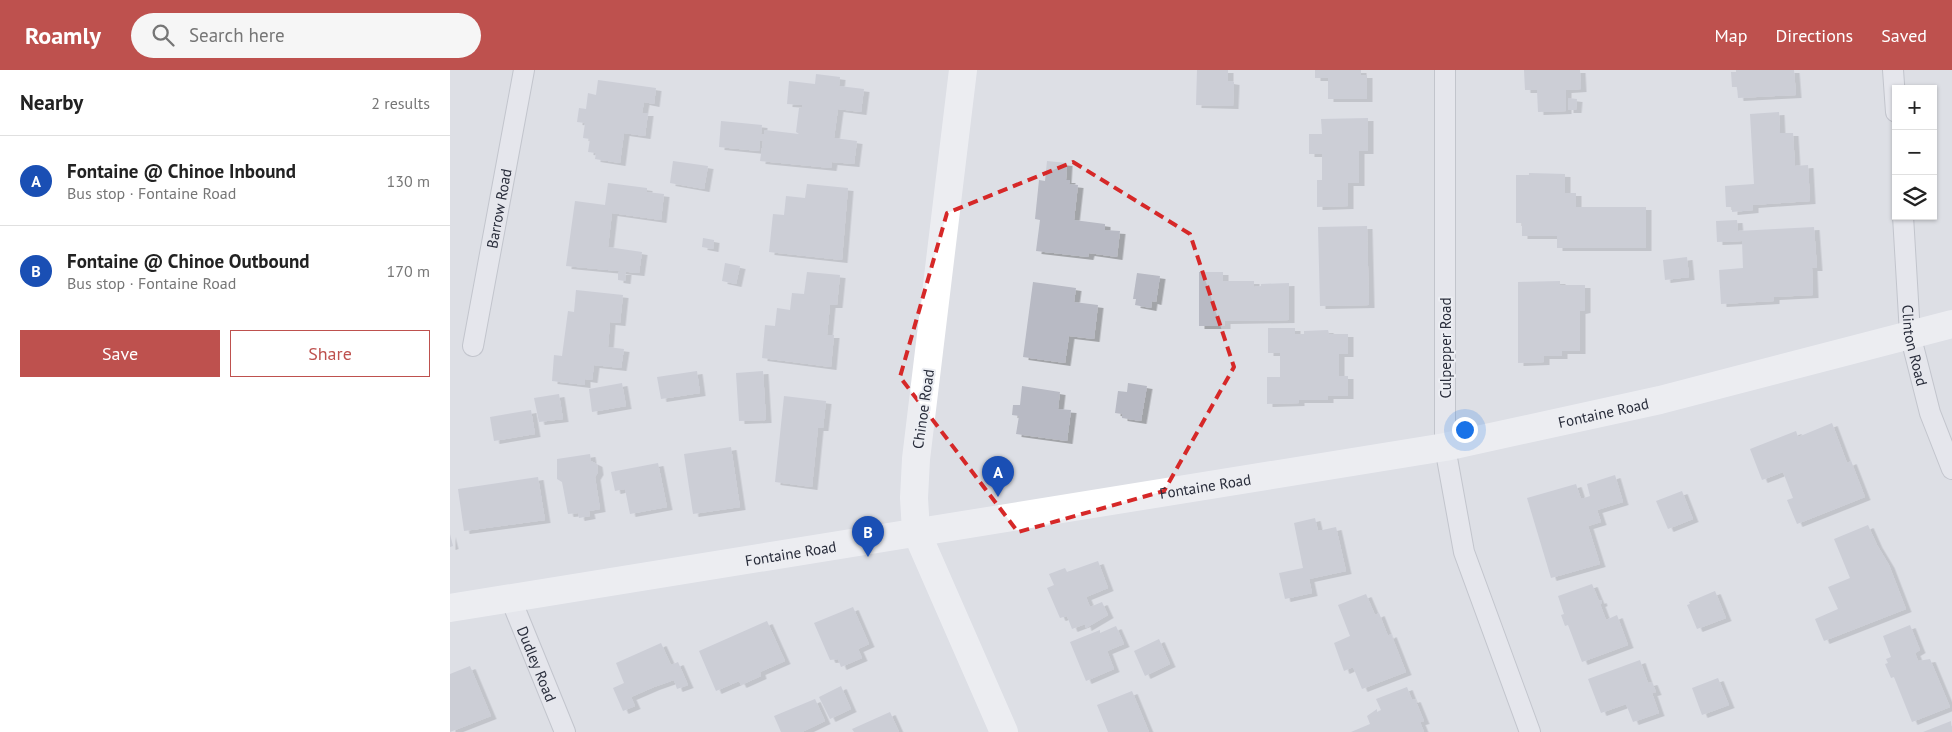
<!DOCTYPE html>
<html lang="en">
<head>
<meta charset="utf-8">
<style>
  :root { --surface:#fff; --page:#f6f6f6; --text:#222; --muted:#767676; --line:#e0e0e0; --accent:#be514e }
  body { margin:0; font-family:"PT Sans",sans-serif; background:var(--page); color:var(--text) }
  .controls { position:absolute; right:15px; top:15px; display:grid; overflow:hidden; border-radius:0px; box-shadow:0 1px 4px #0004 }
  .controls button { width:45px; height:45px; display:grid; place-items:center; padding:0; border:0; border-bottom:1px solid var(--line); background:var(--surface); color:var(--text); font:25px sans-serif }
  .you { position:absolute; left:1014px; top:359px; width:18px; height:18px; margin:-12px; border:4px solid #fff; border-radius:50%; background:#1a73e8; box-shadow:0 0 0 8px #1a73e833 }
  .badge { display:grid; place-items:center; width:32px; height:32px; border-radius:50%; background:var(--accent); color:#fff; font-size:16px; font-weight:700 }
  .pin { position:absolute; translate:-50% -41px; filter:drop-shadow(0 1px 2px #0008) }
  .pin::after { content:''; position:absolute; top:26px; width:18px; height:15px; background:inherit; clip-path:polygon(0 0,100% 0,50% 100%) }
  .list { margin:0; padding:0; list-style:none }
  h2 { display:flex; justify-content:space-between; align-items:center; height:65px; margin:0; padding:0 20px; font-size:21px }
  h2 small { font-size:16px; font-weight:400; color:var(--muted) }
  .list li { display:grid; grid-template-columns:32px 1fr auto; gap:15px; align-items:center; box-sizing:border-box; height:90px; padding:0 20px; border-top:1px solid var(--line) }
  .list b { display:block; font-size:19px; white-space:nowrap }
  .list p { margin:0; font-size:16px; white-space:nowrap; color:var(--muted) }
  .list em { font-size:16px; font-style:normal; color:var(--muted) }
  .actions { display:flex; gap:10px; padding:15px 20px }
  .actions a { flex:1; padding:11px 0; border:1px solid var(--accent); border-radius:0px; text-align:center; font-size:18px; color:var(--accent) }
  .actions .main { background:var(--accent); color:#fff }
  .icon { flex:none; width:28px; height:28px; fill:none; stroke:currentColor; stroke-width:2; stroke-linecap:round; stroke-linejoin:round }
  .map { position:relative; flex:none; width:1502px; height:662px; overflow:hidden }
  header { display:flex; align-items:center; gap:30px; box-sizing:border-box; height:70px; padding:0 25px; background:var(--accent); color:#fff }
  header strong { font-size:24px }
  nav { display:flex; gap:28px; margin-inline-start:auto; font-size:18px }
  .search { width:350px; height:45px; background:var(--page); display:flex; align-items:center; gap:12px; box-sizing:border-box; padding:0 18px; border-radius:28px; color:var(--muted); font-size:19px }
  main { display:flex }
  aside { flex:1; background:var(--surface) }
  .map>svg:first-child { display:block }
  .building { fill:#b8bac4; filter:url(#shadow) }
  .lines { fill:none; stroke-linecap:round; stroke-linejoin:round }
  .street-casing { stroke:#a3a6ae; stroke-width:22 }
  .street { stroke:#eff0f4; stroke-width:20 }
  .secondary { stroke:#fff; stroke-width:28 }
  .marked { fill:none; stroke:#d62828; stroke-width:4; stroke-dasharray:10 6; stroke-linejoin:round }
  .labels { text-anchor:middle; dominant-baseline:central; stroke-width:4; stroke-linejoin:round; paint-order:stroke }
  .street-label { font-size:15px; fill:#282c3a; stroke:#eceef3 }
</style>
</head>
<body>
<header>
<strong>Roamly</strong>
<div class="search"><svg class="icon" aria-label="search" viewBox="0 0 24 24"><circle cx="10" cy="10" r="6"/><path d="M15 15l6 6"/></svg>Search here</div>
<nav><a>Map</a><a>Directions</a><a>Saved</a></nav>
</header>
<main>
<aside>
<h2>Nearby<small>2 results</small></h2>
<ul class="list">
<li><span class="badge" style="background:#1a4fb4">A</span><div><b>Fontaine @ Chinoe Inbound</b><p>Bus stop · Fontaine Road</p></div><em>130 m</em></li>
<li><span class="badge" style="background:#1a4fb4">B</span><div><b>Fontaine @ Chinoe Outbound</b><p>Bus stop · Fontaine Road</p></div><em>170 m</em></li>
</ul>
<div class="actions"><a class="main">Save</a><a>Share</a></div>
</aside>
<div class="map">
<svg width="1502" height="662" viewBox="0 0 1502 662">
  <defs>
    <filter id="shadow"><feDropShadow dx="5.5" dy="3" stdDeviation="0" flood-color="#0004"/></filter>
  </defs>
  <rect width="100%" height="100%" fill="#dddfe5"/>
  <!-- building -->
  <path class="building" d="M747 0H778V11L784 12 783 36 746 35Z
    M865 0H911V5H917V29H878V8H865Z
    M1074 0H1130L1131 19 1116 20V41L1088 42 1087 20H1075Z
    M1286 0H1344L1346 25 1288 28 1287 17H1282L1281 2H1286Z
    M366 4 390 7 389 16 414 19 411 42 388 39 384 68 407 71 404 94 382 92 381 98 310 91 313 71 310 70 309 81 269 77 271 51 312 55 311 64H314L315 60 349 64 346 62 349 38H352V35L337 34 339 11 365 14Z
    M148 10 206 18 204 34 194 32 192 43H198L195 66 174 63 170 93 145 89 146 83 138 82 140 69 133 68 135 53 127 52 129 38 136 39 138 23 146 25Z
    M1118 28 1127 29 1126 40H1118Z
    M1329 42 1330 63H1343L1345 96 1358 95 1360 131 1303 135V140L1282 142V137H1276L1275 116 1304 114 1300 44Z
    M918 48V81H909V113H898V136L867 137V110H872V84H859V64H872L871 49Z
    M223 91 258 96 254 119 220 113Z
    M597 91 617 93 616 110H620L619 114 628 115 624 150 655 154V160L670 161 667 187 639 183 638 187 586 181 590 150 585 149 589 110 595 111Z
    M1079 103 1115 104V123H1126V137H1196V178H1107V166H1072V153H1066V105H1079Z
    M158 113 197 118V122L214 124 211 150 162 143 158 177 192 182 189 203 116 196 125 131 155 135Z
    M357 114 398 118 392 190 319 182 323 144 334 145 336 126 355 128Z
    M1287 150 1288 161 1364 157 1367 198H1362L1363 225 1324 227V231L1271 234 1269 200 1293 198 1292 171 1267 172 1266 151Z
    M917 156 919 235 870 236 868 157Z
    M253 168 264 170 263 179 252 177Z
    M1237 187 1239 207 1215 210 1213 190Z
    M275 193 290 196 286 214 272 211Z
    M168 202H176L175 211 168 210Z
    M357 202 390 205 387 235H380L377 265H384L381 297 312 288 315 255 325 256 327 238 340 240 342 223 354 224Z
    M749 202H773V211H804V217L811 216V214L839 213V250L775 251V256H749Z
    M687 203 710 206 706 232 702 231 701 238 685 235 686 229H683Z
    M1110 211V215H1135V240L1130 241V281H1112V286H1094V292L1068 293V212Z
    M583 212 626 218 624 232 648 235 644 269 619 266 615 293 573 287Z
    M126 220 173 225 170 253 160 252 158 277 174 279 171 298 144 295 142 310 135 309V315L102 311 104 285 112 286 118 241 124 242Z
    M818 258H845V264H854V261L878 260 879 264H898V284H889V306H898V326H878V330H849V333L817 334V307H830V283H818Z
    M247 301 250 323 211 329 207 307Z
    M313 301 316 350 289 351 286 303Z
    M172 313 176 336 142 342 139 319Z
    M678 313 697 316 691 351 672 348V344L665 343 668 321 677 322Z
    M572 316 610 322 608 339 621 340 617 371 566 364 569 346 562 345 563 335H570Z
    M109 324 113 349 89 352 84 328Z
    M334 326 376 331 373 358H368L362 417 325 412Z
    M81 340 85 364 44 371 40 347Z
    M1382 353 1397 393 1401 391 1415 427 1347 454 1337 430 1343 428 1333 402 1312 410 1300 379 1346 361 1348 367Z
    M281 377 290 437 243 444 234 384Z
    M140 384 141 391 147 394 148 402 145 407 150 439 139 441 140 446 129 448 128 443 118 444 112 412 107 409V389Z
    M208 393 217 437 180 444 175 419 165 421 161 402Z
    M1165 405 1173 432 1147 440 1151 452 1138 456 1150 494 1101 508 1077 428 1126 414 1131 429 1140 426 1137 414Z
    M88 407 95 450 14 461 8 419Z
    M1232 421 1243 449 1218 459 1206 431Z
    M865 448 868 461 886 457 896 501 859 509 862 523 835 529 829 503 853 498 844 453Z
    M1418 455 1427 475 1439 495 1456 539 1374 571 1365 549 1388 539 1378 517 1400 508 1384 469Z
    M0 464 3 476 0 477Z
    M648 491 658 518 636 527 640 537 652 532 658 545 636 558 635 554 622 559 617 546 610 548 597 518 604 515 599 504 615 498 617 502Z
    M1142 514 1149 531 1151 530 1152 533 1150 534 1156 550 1167 545 1178 575 1132 592 1118 555 1115 556 1111 545 1114 544 1108 526Z
    M1265 521 1276 548 1247 559 1237 535 1240 534 1239 532Z
    M916 524 925 545 929 543 938 566 941 564 956 602 912 619 903 597 894 601 884 573 900 566 888 535Z
    M403 537 419 574 408 579 412 588 391 597 388 589 380 590 364 553Z
    M317 551 335 591 310 602 311 606 291 615 289 611 266 621 249 581Z
    M1460 555 1470 580 1465 583 1468 591 1480 589 1500 637 1462 652 1444 607 1441 608 1435 594 1438 593 1436 589 1441 587 1433 566Z
    M666 556 674 574 657 581 664 599 636 611 620 572 650 560V563Z
    M709 569 720 594 695 606 684 581Z
    M211 573 221 595 228 592 238 615 227 619 224 610 204 617 181 627 185 636 173 641 163 618 174 613 166 593Z
    M1190 590 1198 613 1202 612 1206 622 1202 623 1209 643 1183 652 1176 634 1151 643 1138 609Z
    M20 596 41 646 0 662V604Z
    M1268 608 1279 635 1252 645 1242 618Z
    M391 616 401 639 380 649 369 627Z
    M957 617 962 630 965 629 974 651 970 652 974 662H901L920 654 917 646 927 639V642L931 640 926 629Z
    M682 621 699 662H658L647 635Z
    M365 629 375 651 352 662H331L324 646Z
    M440 642 449 662H404L402 659Z
    M1501 651 1502 662H1473Z"/>
  <g class="lines">
    <!-- street casing -->
    <g class="street-casing">
      <g id="street">
        <path d="M995 0V377L1014 482 1080 662"/>
        <path d="M1443 0 1446 42"/>
        <path id="s1" d="M1453 146 1460 264 1480 343 1502 399"/>
        <path id="s2" d="M23 276 74 0"/>
        <path id="s3" d="M60 527 115 662"/>
      </g>
    </g>
    <!-- street -->
    <use href="#street" class="street"/>
    <!-- secondary -->
    <g class="secondary">
      <path d="M513 0 466 389 464 428 466 461 554 662"/>
      <path id="s4" d="M0 538 995 377 1210 330 1502 254"/>
    </g>
  </g>
  <!-- marked area -->
  <path d="M0 0H1502V662H0ZM623 92 740 164 784 297 714 421 568 462 450 307 497 143Z" fill="#dddfe5" fill-opacity=".55" fill-rule="evenodd"/>
  <path class="marked" d="M623 92 740 164 784 297 714 421 568 462 450 307 497 143Z"/>
  <g class="labels">
    <!-- street labels -->
    <g class="street-label">
      <text stroke="none"><textPath href="#s2" startOffset="140">Barrow Road</textPath></text>
      <text stroke="none"><textPath href="#s1" startOffset="130">Clinton Road</textPath></text>
      <text transform="translate(995 278) rotate(-90)">Culpepper Road</text>
      <text transform="translate(473 339) rotate(-82)">Chinoe Road</text>
      <text stroke="none"><textPath href="#s4" startOffset="1170">Fontaine Road</textPath></text>
      <text stroke="none"><textPath href="#s4" startOffset="765">Fontaine Road</textPath></text>
      <text stroke="none"><textPath href="#s4" startOffset="345">Fontaine Road</textPath></text>
      <text stroke="none"><textPath href="#s3" startOffset="72">Dudley Road</textPath></text>
    </g>
  </g>
</svg>
<div class="controls">
<button>+</button>
<button>−</button>
<button><svg class="icon" aria-label="layers" viewBox="0 0 24 24"><path d="M12 4l9 5-9 5-9-5zM3 14l9 5 9-5"/></svg></button>
</div>
<div class="you"></div>
<div class="pin badge" style="left:548px;top:427px;background:#1a4fb4">A</div>
<div class="pin badge" style="left:418px;top:487px;background:#1a4fb4">B</div>
</div>
</main>
</body>
</html>
